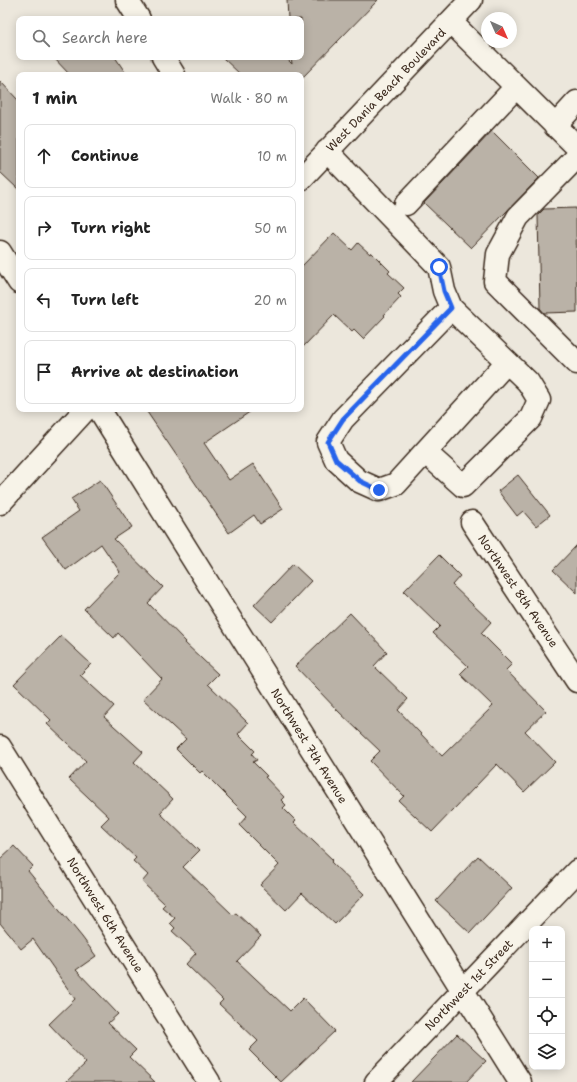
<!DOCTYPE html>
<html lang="en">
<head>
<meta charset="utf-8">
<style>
  :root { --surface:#fff; --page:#f6f6f6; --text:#222; --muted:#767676; --line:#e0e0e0 }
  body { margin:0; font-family:"Shantell Sans",sans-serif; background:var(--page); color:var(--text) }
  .controls { position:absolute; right:12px; bottom:12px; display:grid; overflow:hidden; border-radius:8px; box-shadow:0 2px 10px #0003 }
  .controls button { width:36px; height:36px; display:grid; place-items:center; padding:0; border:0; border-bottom:1px solid var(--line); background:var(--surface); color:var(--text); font:20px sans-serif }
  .compass { position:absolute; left:481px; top:12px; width:36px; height:36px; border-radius:50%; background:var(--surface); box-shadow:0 2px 10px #0003; rotate:135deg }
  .stop { position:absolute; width:12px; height:12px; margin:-9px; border:3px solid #2563eb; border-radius:50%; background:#fff }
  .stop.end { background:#2563eb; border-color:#fff; box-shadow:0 1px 4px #0008 }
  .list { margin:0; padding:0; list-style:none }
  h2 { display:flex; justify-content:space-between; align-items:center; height:52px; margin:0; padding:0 16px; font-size:17px }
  h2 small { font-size:13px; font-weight:400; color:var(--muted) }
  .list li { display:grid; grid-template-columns:26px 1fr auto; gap:12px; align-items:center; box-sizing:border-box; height:64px; margin:0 8px 8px; padding:0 8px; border:1px solid var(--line); border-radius:8px }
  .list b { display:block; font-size:15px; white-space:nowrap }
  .list em { font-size:13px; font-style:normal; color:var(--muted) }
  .icon { flex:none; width:22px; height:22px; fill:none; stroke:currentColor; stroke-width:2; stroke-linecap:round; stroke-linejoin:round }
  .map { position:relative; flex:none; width:577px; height:1082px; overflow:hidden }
  .search { position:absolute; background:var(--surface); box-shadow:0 2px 10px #0003; left:16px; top:16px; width:288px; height:44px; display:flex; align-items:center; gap:10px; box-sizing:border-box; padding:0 14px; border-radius:8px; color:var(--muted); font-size:15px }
  .panel { position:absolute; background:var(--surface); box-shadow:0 2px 10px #0003; left:16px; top:72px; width:288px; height:340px; border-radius:8px }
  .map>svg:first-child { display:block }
  .building { fill:#bab2a7; stroke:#3b2a1e }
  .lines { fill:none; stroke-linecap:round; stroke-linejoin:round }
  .minor-casing { stroke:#3b2a1e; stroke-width:25 }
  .minor { stroke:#f7f3e8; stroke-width:22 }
  .route { stroke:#2563eb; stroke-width:5 }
  .labels { text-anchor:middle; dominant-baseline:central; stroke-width:3; stroke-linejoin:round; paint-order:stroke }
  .street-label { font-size:12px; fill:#3b2a1e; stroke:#f7f3e8 }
</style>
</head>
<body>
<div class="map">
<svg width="577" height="1082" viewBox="0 0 577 1082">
  <rect width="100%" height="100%" fill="#ece7dc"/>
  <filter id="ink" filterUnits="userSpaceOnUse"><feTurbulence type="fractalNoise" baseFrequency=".025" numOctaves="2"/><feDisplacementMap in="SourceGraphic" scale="8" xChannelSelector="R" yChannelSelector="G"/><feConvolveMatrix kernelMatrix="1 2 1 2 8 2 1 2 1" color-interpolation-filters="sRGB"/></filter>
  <g filter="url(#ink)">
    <!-- building -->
    <path class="building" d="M287 0H378L301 79V75H241L222 57H285L292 64 291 57H301V19H288Z
      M53 57H115L127 75H70Z
      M0 81 19 101V190L0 172Z
      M492 131 539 178 471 248 424 203Z
      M576 208 577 312 544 313 540 308 538 215 544 209Z
      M334 233 352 250 358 243 370 254 371 252 390 271 388 273 404 288 398 294 401 297 384 315 385 316 363 339 354 330 352 332 334 315 301 349V267Z
      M145 409H254L204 443 229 480 253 464 283 509 260 524 254 515 229 533Z
      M518 475 550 515 536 526 523 511 517 516 498 491Z
      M100 480 132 527 114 539 163 587 148 603 186 642 185 643 218 674 208 684 248 723 238 734 255 751 252 754 257 760 253 762 267 776 265 777 284 797 281 800 286 805 283 808 296 821 294 823 333 860 331 862 364 894 335 924 302 893 286 910 260 885 279 865 239 825 247 816 202 771 200 773 176 749 186 739 143 699 162 679 118 633 114 638 84 609 120 572 101 544 66 570 42 537 79 511 71 499Z
      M577 545V593L553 570Z
      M439 555 460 576 452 585 491 622 481 633 512 664 506 670 546 711 525 731 555 762 524 792 497 764 432 832 399 801 404 796 370 761 380 751 339 712 295 666 350 613 387 652 374 666 408 699 398 710 442 756 493 706 460 674 468 666 433 633 440 626 404 591Z
      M293 564 311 581 272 622 254 605Z
      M61 636 91 664 80 675 114 706 104 717 143 752 134 762 173 799 160 813 199 851 183 867 233 915 236 913 261 936 237 961 290 1011 303 998 335 1031 281 1082 249 1050 258 1041 219 1004 223 1000 186 964 196 953 172 931 175 928 170 923 175 918 162 907 165 904 142 882 148 875 133 861 136 858 101 825 109 817 69 779 86 761 47 724 51 720 14 684Z
      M14 846 33 866 28 871 82 937 96 956 76 970 118 1014 108 1023 136 1050 129 1057 155 1082H66L86 1063 49 1024 75 999 33 939 21 949 0 923V859Z
      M478 856 512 888 470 933 436 901Z
      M457 1034 486 1061 466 1082H411Z"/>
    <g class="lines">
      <!-- minor casing -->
      <g class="minor-casing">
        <path id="minor" d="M127 0 139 19
          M451 22 577 147
          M163 57 174 75
          M555 126 577 102
          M327 151 439 267 444 291 451 308 528 382 539 400 531 418 463 486 425 452 396 484 379 490 359 481 336 460 328 442 343 419 451 308
          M577 157 518 217 498 254 495 281 577 363
          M301 179 471 0
          M406 204 516 87
          M0 252 19 282
          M99 409 520 1082
          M425 452 507 362
          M0 503 86 409
          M472 522 577 681
          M0 747 209 1082
          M376 1082 577 871"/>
      </g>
      <!-- minor -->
      <use href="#minor" class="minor"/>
    </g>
  </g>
  <g class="lines" filter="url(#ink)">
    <!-- route -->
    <path class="route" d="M379 490 360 481 336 460 328 442 343 419 451 308 444 291 439 267"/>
  </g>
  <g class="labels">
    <!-- street labels -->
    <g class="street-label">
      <text transform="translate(386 90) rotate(-46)">West Dania Beach Boulevard</text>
      <text transform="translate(518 591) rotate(56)">Northwest 8th Avenue</text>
      <text transform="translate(309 746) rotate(58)">Northwest 7th Avenue</text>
      <text transform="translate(105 915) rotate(58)">Northwest 6th Avenue</text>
      <text transform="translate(469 985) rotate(-46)">Northwest 1st Street</text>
    </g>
  </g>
</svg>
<div class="controls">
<button>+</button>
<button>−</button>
<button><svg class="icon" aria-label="locate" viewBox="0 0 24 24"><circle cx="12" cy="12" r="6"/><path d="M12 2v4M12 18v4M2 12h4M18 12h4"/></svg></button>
<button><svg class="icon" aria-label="layers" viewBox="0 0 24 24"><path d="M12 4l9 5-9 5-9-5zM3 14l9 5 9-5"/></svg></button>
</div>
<svg class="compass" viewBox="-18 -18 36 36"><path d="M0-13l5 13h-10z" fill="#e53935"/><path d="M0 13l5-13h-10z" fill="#767676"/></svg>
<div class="stop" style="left:439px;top:267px"></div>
<div class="stop end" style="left:379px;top:490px"></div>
<div class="search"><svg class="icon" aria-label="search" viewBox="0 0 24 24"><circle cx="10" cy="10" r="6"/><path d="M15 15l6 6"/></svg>Search here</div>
<section class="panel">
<h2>1 min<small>Walk · 80 m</small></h2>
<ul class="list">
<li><svg class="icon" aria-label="ahead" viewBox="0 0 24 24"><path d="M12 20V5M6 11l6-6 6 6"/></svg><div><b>Continue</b></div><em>10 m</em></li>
<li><svg class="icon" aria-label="right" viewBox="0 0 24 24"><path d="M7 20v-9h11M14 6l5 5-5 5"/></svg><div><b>Turn right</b></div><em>50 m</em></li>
<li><svg class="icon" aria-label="left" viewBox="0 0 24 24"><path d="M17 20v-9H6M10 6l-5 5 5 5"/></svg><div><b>Turn left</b></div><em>20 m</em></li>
<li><svg class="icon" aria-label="arrive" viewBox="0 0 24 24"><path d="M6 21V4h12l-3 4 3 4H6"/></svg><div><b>Arrive at destination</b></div></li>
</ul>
</section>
</div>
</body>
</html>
